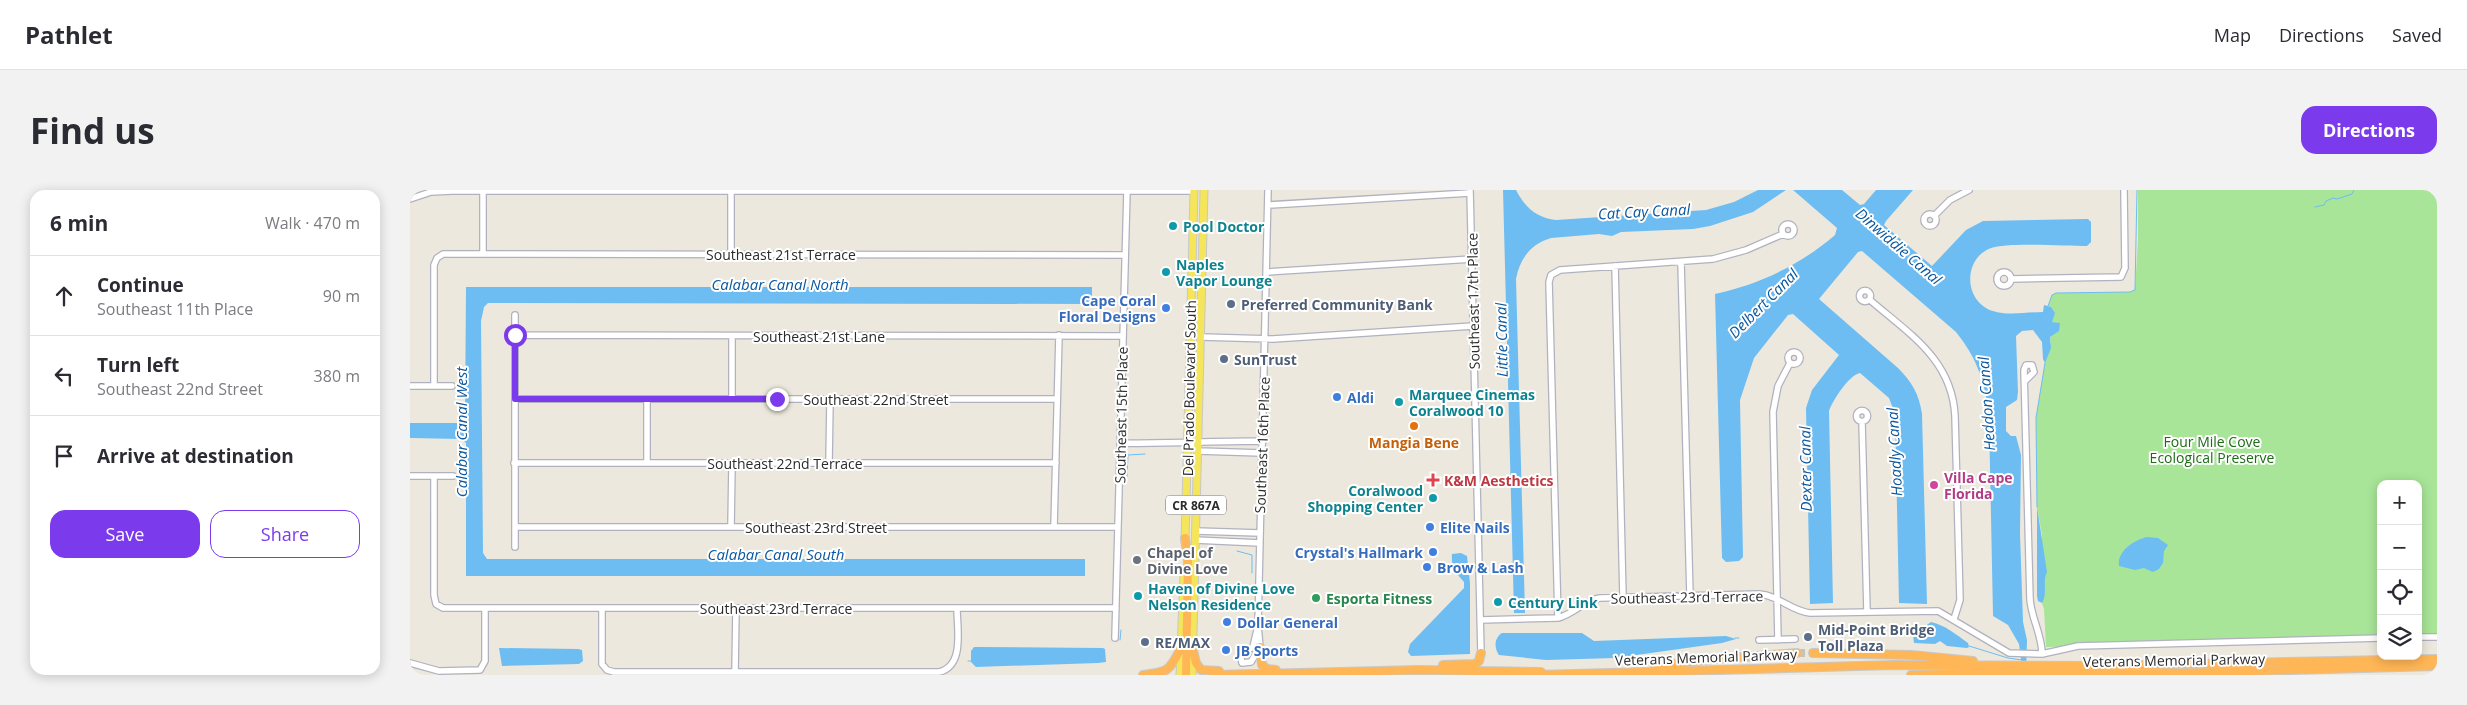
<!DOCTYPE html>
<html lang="en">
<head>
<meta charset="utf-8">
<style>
  :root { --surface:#fff; --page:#f2f2f3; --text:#2b2b33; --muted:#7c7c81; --line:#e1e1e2; --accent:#7c3aed }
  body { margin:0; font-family:"Open Sans",sans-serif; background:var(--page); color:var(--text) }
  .controls { position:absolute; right:15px; bottom:15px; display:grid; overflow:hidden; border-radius:10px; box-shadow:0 2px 12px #0003 }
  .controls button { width:45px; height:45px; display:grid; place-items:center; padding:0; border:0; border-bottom:1px solid var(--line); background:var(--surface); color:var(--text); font:25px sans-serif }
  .stop { position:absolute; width:15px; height:15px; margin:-11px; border:4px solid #7c3aed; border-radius:50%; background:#fff }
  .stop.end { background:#7c3aed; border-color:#fff; box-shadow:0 1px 5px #0008 }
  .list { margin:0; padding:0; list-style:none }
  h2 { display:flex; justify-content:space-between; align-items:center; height:65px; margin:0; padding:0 20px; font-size:21px }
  h2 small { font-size:16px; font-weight:400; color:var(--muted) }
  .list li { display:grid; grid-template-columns:32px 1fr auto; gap:15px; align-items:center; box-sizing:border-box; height:80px; padding:0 20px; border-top:1px solid var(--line) }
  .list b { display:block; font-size:19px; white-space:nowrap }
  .list p { margin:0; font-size:16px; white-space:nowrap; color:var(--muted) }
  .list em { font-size:16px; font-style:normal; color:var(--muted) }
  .actions { display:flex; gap:10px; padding:15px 20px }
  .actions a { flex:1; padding:11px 0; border:1px solid var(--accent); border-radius:15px; text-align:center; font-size:18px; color:var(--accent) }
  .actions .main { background:var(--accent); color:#fff }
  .icon { flex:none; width:28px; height:28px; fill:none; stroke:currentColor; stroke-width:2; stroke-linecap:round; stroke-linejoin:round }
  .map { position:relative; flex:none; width:2027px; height:485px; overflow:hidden; border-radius:15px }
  header { display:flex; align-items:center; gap:30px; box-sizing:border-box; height:70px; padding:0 25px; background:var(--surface); border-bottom:1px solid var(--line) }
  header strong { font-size:24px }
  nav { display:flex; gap:28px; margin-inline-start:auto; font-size:18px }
  .intro { display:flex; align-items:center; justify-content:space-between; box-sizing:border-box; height:120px; padding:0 30px }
  h1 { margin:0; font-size:35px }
  .button { padding:12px 22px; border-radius:15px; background:var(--accent); color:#fff; font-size:18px; font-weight:700 }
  main { display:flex; gap:30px; padding:0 30px }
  aside { flex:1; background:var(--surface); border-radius:15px; box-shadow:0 2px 12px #0003 }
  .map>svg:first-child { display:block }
  .green { fill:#a8e598 }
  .water { fill:#6dbdf2 }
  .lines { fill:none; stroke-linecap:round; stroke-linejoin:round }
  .stream { stroke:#6dbdf2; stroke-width:1 }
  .highway-tunnel { stroke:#c6c2b9; stroke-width:8; stroke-dasharray:8 4; stroke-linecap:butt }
  .minor-casing { stroke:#b1b1bf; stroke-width:8 }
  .major-casing { stroke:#c8c8c8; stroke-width:9 }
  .highway-casing { stroke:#c8c8c8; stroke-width:10 }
  .minor { stroke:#fff; stroke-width:5.5 }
  .major { stroke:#f4e55b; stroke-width:7 }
  .highway { stroke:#ffb656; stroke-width:8 }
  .route { stroke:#7c3aed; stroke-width:6 }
  .culture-dot { fill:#0f9aa8; stroke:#fff; stroke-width:2 }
  .service-dot { fill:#5c6f8a; stroke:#fff; stroke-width:2 }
  .shop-dot { fill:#3f7fe0; stroke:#fff; stroke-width:2 }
  .food-dot { fill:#e8710a; stroke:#fff; stroke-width:2 }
  .health-dot { fill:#e0444e; stroke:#fff; stroke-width:2 }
  .hotel-dot { fill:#d1479c; stroke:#fff; stroke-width:2 }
  .worship-dot { fill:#6b7280; stroke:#fff; stroke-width:2 }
  .leisure-dot { fill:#2e9e5b; stroke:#fff; stroke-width:2 }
  .labels { text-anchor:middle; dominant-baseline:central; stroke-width:4; stroke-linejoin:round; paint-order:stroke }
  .shield { fill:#fff; stroke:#6b6b6b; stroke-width:1 }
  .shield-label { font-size:12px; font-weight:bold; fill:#2b2b2b }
  .culture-label { font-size:14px; font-weight:bold; fill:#0d838f; stroke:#fff; text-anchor:start }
  .street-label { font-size:14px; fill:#2b2b2b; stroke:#fff }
  .shop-label { font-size:14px; font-weight:bold; fill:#366cbe; stroke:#fff; text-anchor:start }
  .service-label { font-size:14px; font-weight:bold; fill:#4e5e75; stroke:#fff; text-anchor:start }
  .park-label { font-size:14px; fill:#1e6b18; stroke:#fff }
  .food-label { font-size:14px; font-weight:bold; fill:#c56008; stroke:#fff }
  .hotel-label { font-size:14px; font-weight:bold; fill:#b23c85; stroke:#fff; text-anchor:start }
  .health-label { font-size:14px; font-weight:bold; fill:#be3a42; stroke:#fff; text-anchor:start }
  .worship-label { font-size:14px; font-weight:bold; fill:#5b616d; stroke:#fff; text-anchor:start }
  .leisure-label { font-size:14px; font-weight:bold; fill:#27864d; stroke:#fff; text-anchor:start }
  .water-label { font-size:15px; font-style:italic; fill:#0a58a0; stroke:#fff }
</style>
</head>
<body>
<header>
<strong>Pathlet</strong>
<nav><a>Map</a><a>Directions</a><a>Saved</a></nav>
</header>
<div class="intro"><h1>Find us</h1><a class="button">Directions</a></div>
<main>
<aside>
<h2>6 min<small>Walk · 470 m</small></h2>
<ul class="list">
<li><svg class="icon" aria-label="ahead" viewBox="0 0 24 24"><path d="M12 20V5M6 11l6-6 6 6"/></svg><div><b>Continue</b><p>Southeast 11th Place</p></div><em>90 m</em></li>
<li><svg class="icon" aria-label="left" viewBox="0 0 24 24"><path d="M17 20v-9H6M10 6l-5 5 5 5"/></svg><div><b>Turn left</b><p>Southeast 22nd Street</p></div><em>380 m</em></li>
<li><svg class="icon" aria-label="arrive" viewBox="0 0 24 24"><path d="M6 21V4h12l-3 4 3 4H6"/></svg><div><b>Arrive at destination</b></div></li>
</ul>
<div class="actions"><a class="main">Save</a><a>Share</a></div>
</aside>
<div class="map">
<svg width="2027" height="485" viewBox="0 0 2027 485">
  <rect width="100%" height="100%" fill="#ede8dd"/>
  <!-- green -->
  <path class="green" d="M1728 0H2027V450H2008V294H1971V451L1636 457 1634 419 1632 413V345L1627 317 1626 228 1636 166 1641 153 1640 148 1647 133 1642 132 1641 117 1638 116 1642 105 1646 103 1720 102 1725 99 1728 50Z"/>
  <!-- water -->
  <path class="water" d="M1093 0H1106C1115 17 1126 28 1146 30L1296 20 1324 12 1348 0H1376L1343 22 1300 36 1283 39 1211 42 1202 46 1189 44 1141 48C1121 54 1110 68 1106 89L1115 423H1104Z
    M1383 0H1432L1450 15 1454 14 1466 0H1503L1476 31 1474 35 1522 76 1556 40 1573 31 1678 29 1681 32V52L1677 56C1656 56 1597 52 1581 58 1552 69 1554 112 1583 121 1598 126 1618 122 1633 122L1634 115 1641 117 1645 123 1642 132 1650 133 1649 141 1640 147 1641 158 1635 173 1633 169 1632 152 1623 140 1612 141 1606 146 1608 202 1607 210 1596 217V241L1601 246H1606L1611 265 1610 344 1613 432 1617 450 1616 485H1613L1609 454 1598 435 1583 426 1579 227C1576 194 1567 168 1546 142L1452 61 1448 62 1409 109 1488 178C1502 192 1509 204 1512 224L1517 414 1489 413 1485 224 1479 208 1450 183C1439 185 1423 210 1419 221L1423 413 1400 414 1396 218 1402 200 1429 165 1383 124 1378 125 1344 168 1330 210 1333 367 1329 371 1316 372 1312 368 1305 104C1350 94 1390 75 1425 45L1427 38Z
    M56 97H682V114L78 113 74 117 71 131 73 363 77 369H675V386H56V253L51 249 0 248V233H51L55 230Z
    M1627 317 1637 382C1632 392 1638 403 1632 413L1628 411 1627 406Z
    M1737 347 1748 348 1758 355 1754 361 1753 373 1749 379 1743 382 1734 378 1725 380 1709 376C1707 361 1724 350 1737 347Z
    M1051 363 1057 366 1060 393V464L1001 466 998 462 1000 454 1054 398V392C1045 381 1041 378 1042 364Z
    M1521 432C1535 435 1547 445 1558 453L1559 457 1557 458 1537 456 1530 451 1525 454 1504 453 1503 445Z
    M1092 443H1172L1184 451 1316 446 1326 449 1312 453 1205 468 1136 470 1089 465C1084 458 1084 448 1092 443Z
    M564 457 693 458 695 459 696 472 688 473 566 477 561 472V461Z
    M89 458 168 459 172 460 173 471 169 474 92 476Z"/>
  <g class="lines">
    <!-- stream -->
    <path class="stream" d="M1905 17 1914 15 1916 11 1923 8 1927 9 1942 4 1944 0
      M1638 116 1642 105 1646 103 1720 102 1725 100 1727 0
      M717 286 718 265 735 264
      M1627 317 1626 228 1635 173
      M827 361 842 365V383
      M1325 448H1329
      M710 450 711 440
      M1559 456 1598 468 1612 470
      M558 471H561"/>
    <!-- highway-tunnel -->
    <path class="highway-tunnel" d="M1387 463H1403"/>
    <!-- minor casing -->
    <g class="minor-casing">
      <path id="minor" d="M1060 0 1071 463
        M0 9 21 2 42 1H784
        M858 15 1060 3
        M1514 30a6 6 0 1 1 12 0a6 6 0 1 1-12 0Z
        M1524 26 1540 10 1559 0
        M1372 40a6 6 0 1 1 12 0a6 6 0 1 1-12 0Z
        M73 64V1
        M321 64V1
        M1271 72 1280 406
        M1205 76 1213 407
        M857 82 1062 69
        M1587 89a7 7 0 1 1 14 0a7 7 0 1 1-14 0Z
        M1601 89 1711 87 1715 78 1714 0
        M1449.5 106a5.5 5.5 0 1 1 11 0a5.5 5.5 0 1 1-11 0Z
        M1460 110C1499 144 1542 169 1545 226L1550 410 1544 429
        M105 145 713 146
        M791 147 863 149 1063 136
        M1378 168a6 6 0 1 1 12 0a6 6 0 1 1-12 0Z
        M1615 191 1624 182 1622 175H1616L1614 180 1620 409C1621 428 1632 444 1632 464
        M0 196H42
        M24 196V75L27 68 33 64 715 65
        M105 209H647
        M322 209V146
        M237 210V273
        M1446.5 226a5.5 5.5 0 1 1 11 0a5.5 5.5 0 1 1-11 0Z
        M1452 232 1457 421
        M711 253C759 254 805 251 853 251
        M777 254 788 261 852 263
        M104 273H646
        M419 273 420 210
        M0 286H43
        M24 286V405L26 414 33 418H706
        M105 337H708
        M321 337 322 274
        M644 337 649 145
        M786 341 850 343
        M785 350 850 353
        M105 357V125
        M192 418V474L197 480 204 482H529C555 476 547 438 547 418
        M1148 428 1139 92 1141 85 1150 80 1303 69 1336 60 1373 44
        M1070 430 1148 428C1164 424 1174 410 1190 408L1349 404C1368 405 1381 421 1400 423L1528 421 1599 463 1632 464 1668 456 1971 448
        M848 436 850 457 841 472 832 473 830 464 843 457 848 436 858 0
        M2008 447H2027
        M705 448 717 1
        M1349 450 1385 449
        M1368 450 1363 222 1368 196 1380 173
        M0 473 29 481 70 480 75 471V418
        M325 482 326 418"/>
    </g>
    <!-- major casing -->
    <g class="major-casing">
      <path id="major" d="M775 352 784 0
        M770 485 774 383
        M782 485 794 0"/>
    </g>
    <!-- highway casing -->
    <g class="highway-casing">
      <path id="highway" d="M775 348 778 370 776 485
        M850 457 852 475 857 479 866 480
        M783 460 786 473 791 480 809 481
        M1403 463 1501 465 1563 471
        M1033 475 1065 474 1069 471 1071 463
        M1245 477 1292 470 1387 463
        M733 485C757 482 759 482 770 460
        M804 485 1009 480 1131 482
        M1127 485 1483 475 1685 476 2027 469
        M1501 485 1571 483 1733 484 2027 476"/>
    </g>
    <!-- minor -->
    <use href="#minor" class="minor"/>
    <!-- major -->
    <use href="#major" class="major"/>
    <!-- highway -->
    <use href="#highway" class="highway"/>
  </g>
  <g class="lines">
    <!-- route -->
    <path class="route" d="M105 145V209H367"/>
  </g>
  <!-- markers -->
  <g class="culture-dot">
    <circle cx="763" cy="36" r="5"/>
    <circle cx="756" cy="82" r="5"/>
    <circle cx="989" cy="212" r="5"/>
    <circle cx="1023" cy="308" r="5"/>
    <circle cx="728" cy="406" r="5"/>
    <circle cx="1088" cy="412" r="5"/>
  </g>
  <g class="service-dot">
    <circle cx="821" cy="114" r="5"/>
    <circle cx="814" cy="169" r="5"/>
    <circle cx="1398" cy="447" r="5"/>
    <circle cx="735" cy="452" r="5"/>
  </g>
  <g class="shop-dot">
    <circle cx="756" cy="118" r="5"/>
    <circle cx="927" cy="207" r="5"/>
    <circle cx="1020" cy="337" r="5"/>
    <circle cx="1023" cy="362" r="5"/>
    <circle cx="1017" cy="377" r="5"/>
    <circle cx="817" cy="432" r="5"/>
    <circle cx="816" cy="460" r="5"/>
  </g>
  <circle class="food-dot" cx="1004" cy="236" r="5"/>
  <path class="health-dot" d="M1020.5 282.5h5v5h5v5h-5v5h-5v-5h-5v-5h5z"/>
  <circle class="hotel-dot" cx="1524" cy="295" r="5"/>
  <circle class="worship-dot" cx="727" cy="370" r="5"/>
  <circle class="leisure-dot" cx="906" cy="408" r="5"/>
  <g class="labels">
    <!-- shield labels -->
    <rect class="shield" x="756" y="305.5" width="60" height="19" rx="4"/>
    <g class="shield-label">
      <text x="786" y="315">CR 867A</text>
    </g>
    <!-- culture labels -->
    <g class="culture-label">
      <text x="773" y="36">Pool Doctor</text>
      <text x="766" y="74">Naples<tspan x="766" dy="16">Vapor Lounge</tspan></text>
      <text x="999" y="204">Marquee Cinemas<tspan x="999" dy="16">Coralwood 10</tspan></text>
      <text x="1013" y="300" text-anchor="end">Coralwood<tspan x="1013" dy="16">Shopping Center</tspan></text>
      <text x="738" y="398">Haven of Divine Love<tspan x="738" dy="16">Nelson Residence</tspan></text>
      <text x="1098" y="412">Century Link</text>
    </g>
    <!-- street labels -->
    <g class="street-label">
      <text x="371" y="64">Southeast 21st Terrace</text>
      <text transform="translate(1063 111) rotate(-91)">Southeast 17th Place</text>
      <text x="409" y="146">Southeast 21st Lane</text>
      <text transform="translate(779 198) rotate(-89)">Del Prado Boulevard South</text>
      <text x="466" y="209">Southeast 22nd Street</text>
      <text transform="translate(711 225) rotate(-89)">Southeast 15th Place</text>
      <text transform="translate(852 255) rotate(-88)">Southeast 16th Place</text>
      <text x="375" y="273">Southeast 22nd Terrace</text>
      <text x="406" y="337">Southeast 23rd Street</text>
      <text transform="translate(1277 407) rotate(-1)">Southeast 23rd Terrace</text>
      <text x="366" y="418">Southeast 23rd Terrace</text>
      <text transform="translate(1296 467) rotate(-2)">Veterans Memorial Parkway</text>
      <text transform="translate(1764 470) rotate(-1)">Veterans Memorial Parkway</text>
    </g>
    <!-- shop labels -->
    <g class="shop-label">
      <text x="746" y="110" text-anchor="end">Cape Coral<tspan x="746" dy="16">Floral Designs</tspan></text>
      <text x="937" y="207">Aldi</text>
      <text x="1030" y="337">Elite Nails</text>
      <text x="1013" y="362" text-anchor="end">Crystal's Hallmark</text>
      <text x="1027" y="377">Brow &amp; Lash</text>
      <text x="827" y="432">Dollar General</text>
      <text x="826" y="460">JB Sports</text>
    </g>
    <!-- service labels -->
    <g class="service-label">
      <text x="831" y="114">Preferred Community Bank</text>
      <text x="824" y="169">SunTrust</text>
      <text x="1408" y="439">Mid-Point Bridge<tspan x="1408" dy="16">Toll Plaza</tspan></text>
      <text x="745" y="452">RE/MAX</text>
    </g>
    <!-- park labels -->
    <g class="park-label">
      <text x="1802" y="251">Four Mile Cove<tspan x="1802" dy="16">Ecological Preserve</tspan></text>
    </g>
    <!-- food labels -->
    <g class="food-label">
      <text x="1004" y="252">Mangia Bene</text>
    </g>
    <!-- hotel labels -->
    <g class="hotel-label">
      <text x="1534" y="287">Villa Cape<tspan x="1534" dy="16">Florida</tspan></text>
    </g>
    <!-- health labels -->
    <g class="health-label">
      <text x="1034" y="290">K&amp;M Aesthetics</text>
    </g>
    <!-- worship labels -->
    <g class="worship-label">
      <text x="737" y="362">Chapel of<tspan x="737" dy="16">Divine Love</tspan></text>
    </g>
    <!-- leisure labels -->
    <g class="leisure-label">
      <text x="916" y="408">Esporta Fitness</text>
    </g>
    <!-- water labels -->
    <g class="water-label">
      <text transform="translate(1234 21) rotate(-3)">Cat Cay Canal</text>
      <text transform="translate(1489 56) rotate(41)">Dinwiddie Canal</text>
      <text x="370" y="94">Calabar Canal North</text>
      <text transform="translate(1353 113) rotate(-45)">Delbert Canal</text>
      <text transform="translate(1091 150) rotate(-91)">Little Canal</text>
      <text transform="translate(1576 214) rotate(-94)">Heddon Canal</text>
      <text transform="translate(51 242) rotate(-90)">Calabar Canal West</text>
      <text transform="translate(1484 262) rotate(-93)">Hoadly Canal</text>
      <text transform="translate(1395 279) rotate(-91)">Dexter Canal</text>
      <text x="366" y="364">Calabar Canal South</text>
    </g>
  </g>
</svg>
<div class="controls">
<button>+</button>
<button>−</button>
<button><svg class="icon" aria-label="locate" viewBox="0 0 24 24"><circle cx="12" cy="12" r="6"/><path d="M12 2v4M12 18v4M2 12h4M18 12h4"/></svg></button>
<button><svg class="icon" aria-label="layers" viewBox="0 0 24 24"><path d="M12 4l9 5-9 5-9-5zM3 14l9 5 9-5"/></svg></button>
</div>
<div class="stop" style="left:105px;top:145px"></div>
<div class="stop end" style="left:367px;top:209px"></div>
</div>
</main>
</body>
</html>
